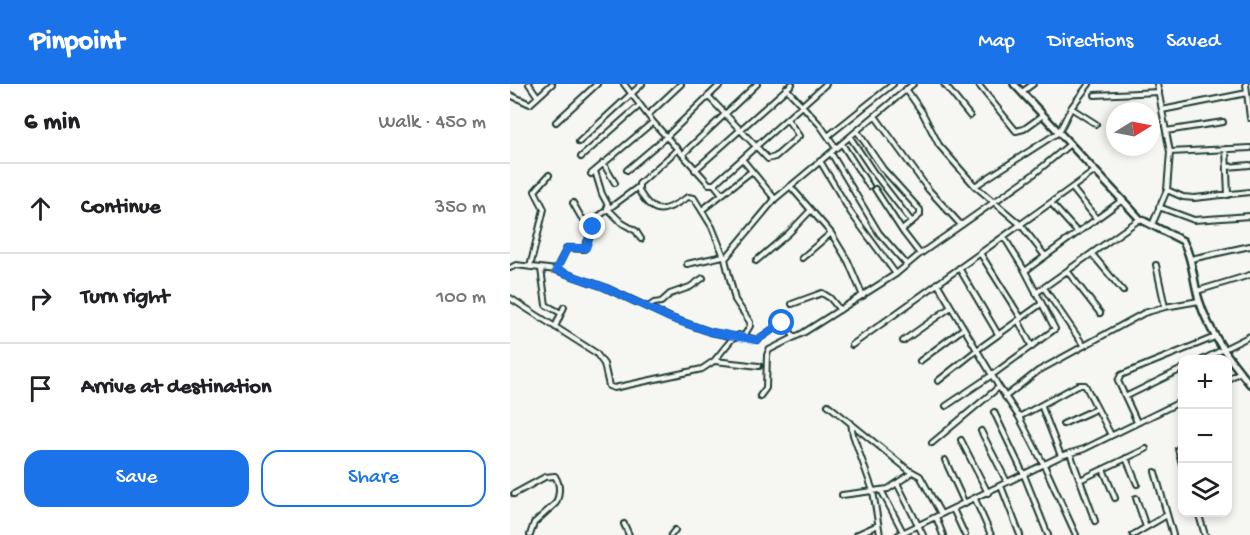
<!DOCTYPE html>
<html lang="en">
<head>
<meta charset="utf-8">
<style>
  :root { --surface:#fff; --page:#f6f6f6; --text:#202124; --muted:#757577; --line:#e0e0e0; --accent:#1a73e8 }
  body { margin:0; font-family:"Gochi Hand",sans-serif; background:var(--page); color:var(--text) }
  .controls { position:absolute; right:18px; bottom:18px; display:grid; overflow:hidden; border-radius:12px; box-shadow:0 3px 9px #0003 }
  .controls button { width:54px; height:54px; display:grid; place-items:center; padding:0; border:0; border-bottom:2px solid var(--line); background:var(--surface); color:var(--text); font:30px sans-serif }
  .compass { position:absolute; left:596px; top:18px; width:54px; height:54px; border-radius:50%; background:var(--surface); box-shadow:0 3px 9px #0003; rotate:80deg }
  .stop { position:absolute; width:18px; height:18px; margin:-14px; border:4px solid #1a73e8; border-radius:50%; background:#fff }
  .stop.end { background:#1a73e8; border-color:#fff; box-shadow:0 2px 6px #0008 }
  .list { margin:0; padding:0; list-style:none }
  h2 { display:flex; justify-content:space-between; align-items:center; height:78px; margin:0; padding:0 24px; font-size:26px }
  h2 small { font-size:20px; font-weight:400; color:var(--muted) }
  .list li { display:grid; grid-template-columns:39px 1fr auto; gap:18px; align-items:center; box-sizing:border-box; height:90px; padding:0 24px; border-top:2px solid var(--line) }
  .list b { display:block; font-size:22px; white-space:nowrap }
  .list em { font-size:20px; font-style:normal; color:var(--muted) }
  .actions { display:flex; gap:12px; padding:18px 24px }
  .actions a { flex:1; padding:14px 0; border:2px solid var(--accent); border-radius:18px; text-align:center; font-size:21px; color:var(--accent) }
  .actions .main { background:var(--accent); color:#fff }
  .icon { flex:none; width:33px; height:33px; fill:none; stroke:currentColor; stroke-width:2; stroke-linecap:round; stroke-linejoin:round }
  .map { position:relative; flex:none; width:740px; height:451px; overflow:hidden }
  header { display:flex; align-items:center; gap:36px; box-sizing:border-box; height:84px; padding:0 30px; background:var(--accent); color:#fff }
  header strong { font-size:28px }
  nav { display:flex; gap:33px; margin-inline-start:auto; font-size:21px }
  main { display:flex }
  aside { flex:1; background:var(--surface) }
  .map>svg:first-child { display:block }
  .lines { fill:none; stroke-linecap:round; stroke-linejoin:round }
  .minor-casing { stroke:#1f3d34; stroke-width:8 }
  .tertiary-casing { stroke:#1f3d34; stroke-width:10 }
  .minor { stroke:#f6f6f2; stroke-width:4 }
  .tertiary { stroke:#f6f6f2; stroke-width:5 }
  .route { stroke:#1a73e8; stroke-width:8 }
</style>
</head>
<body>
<header>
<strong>Pinpoint</strong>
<nav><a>Map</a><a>Directions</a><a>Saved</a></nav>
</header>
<main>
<aside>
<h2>6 min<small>Walk · 450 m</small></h2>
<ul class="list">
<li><svg class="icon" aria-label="ahead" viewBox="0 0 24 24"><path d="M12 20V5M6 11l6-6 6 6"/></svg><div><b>Continue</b></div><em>350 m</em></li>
<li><svg class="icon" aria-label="right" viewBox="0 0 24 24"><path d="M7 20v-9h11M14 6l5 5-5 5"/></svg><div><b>Turn right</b></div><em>100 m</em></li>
<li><svg class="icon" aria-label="arrive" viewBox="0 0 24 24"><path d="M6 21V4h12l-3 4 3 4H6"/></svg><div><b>Arrive at destination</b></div></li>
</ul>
<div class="actions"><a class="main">Save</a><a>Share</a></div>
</aside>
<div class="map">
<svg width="740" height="451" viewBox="0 0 740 451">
  <rect width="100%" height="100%" fill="#f6f6f2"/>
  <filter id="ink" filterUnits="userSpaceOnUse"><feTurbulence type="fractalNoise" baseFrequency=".0167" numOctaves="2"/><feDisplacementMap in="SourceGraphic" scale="12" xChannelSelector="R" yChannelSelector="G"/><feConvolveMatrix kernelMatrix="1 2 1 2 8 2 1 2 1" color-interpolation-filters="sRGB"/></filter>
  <g filter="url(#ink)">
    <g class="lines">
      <!-- minor casing -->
      <g class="minor-casing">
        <path id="minor" d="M19 0 28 13
          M114 0 143 38 199 100H204L212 110
          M434 0 460 32
          M468 0 506 47 514 45 532 32
          M736 0 740 34
          M276 4 310 41 326 64
          M396 5 412 28 429 61 465 102 511 141 535 172
          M512 8 523 0
          M0 11 20 20 42 0
          M585 11 649 8
          M198 12 258 75 265 73 289 52 277 35
          M561 24 586 40
          M652 26 737 9
          M138 31 171 0
          M365 32 418 105 451 141
          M46 38 87 0
          M347 47 373 85 410 126V131L392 146
          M656 47 713 38
          M318 52 383 0
          M340 53 364 89 402 138
          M69 58 132 0
          M332 60 359 102
          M168 65 129 100V107C145 135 156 126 178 113L184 114 202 143 215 175 225 216 240 238V242L234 252
          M716 65 718 111
          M660 68 740 64
          M321 69 369 149 397 181
          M173 70 247 0
          M71 73 130 21
          M232 75 265 115
          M310 77 341 129 386 190
          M93 79 105 99
          M717 83 740 81
          M117 86 156 53 211 0
          M185 86 282 0
          M85 87 92 110 99 123
          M81 90 143 38
          M204 100 316 0
          M280 102 321 149 338 177 353 212
          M465 102 549 48 561 24 579 0
          M562 104 586 134
          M365 105 393 148 410 170
          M657 106 673 113 684 114 740 108
          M63 119 71 133 83 143
          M541 119 567 148
          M649 123 684 136 740 132
          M97 124 112 139 126 147 131 155
          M192 126 242 87
          M642 141 657 106 660 68 647 0
          M470 169 511 234
          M582 170 613 207
          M292 174 321 149
          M215 175 265 115 403 0
          M681 175 740 162
          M246 177 279 149 301 126
          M177 180 213 172
          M646 181 655 223
          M20 183 34 125 25 107 39 91
          M0 184 6 181 46 186 94 203 161 234 201 248 225 253
          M449 184 488 250
          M31 185 36 221 51 229
          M46 186 57 164 74 165 89 132 128 103
          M515 187 611 117
          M558 188 590 229
          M427 199 489 303 509 333 534 381 566 451
          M534 204 574 262
          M687 207 740 191
          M526 209 630 135
          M0 214 86 269 94 280 99 302 104 304 192 285 204 277 222 255 229 251 247 256 272 239 276 241 284 253
          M282 220 312 209 320 214 330 226
          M138 223 144 219 151 218 160 210 180 203 193 194
          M508 236 522 263
          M45 243 54 223
          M393 257 441 223
          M342 261 585 87
          M692 276 740 252
          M205 277 249 282
          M410 277 454 244
          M718 295 730 288
          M428 297 467 266 531 220
          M250 312 256 304 257 271 259 266 293 249 386 190 410 170 524 90 560 60
          M617 312 672 285
          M495 313 528 287 634 229 655 223 689 217
          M318 321 401 388 399 391 378 405 332 411
          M531 321 551 372
          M436 322 482 291 545 245 515 187 494 153
          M484 328 514 391 538 451
          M509 333 568 301H575L601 351
          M627 338 608 297 611 291 705 253
          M341 339 343 351 363 407 370 451
          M553 340 586 325
          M471 347 497 398
          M451 356 478 409
          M422 359 489 303
          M668 365 672 380
          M560 369 585 437
          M616 374 627 400
          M435 376 455 420
          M593 385 605 414
          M401 387 410 392 431 430
          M645 388 663 451
          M570 396 636 365
          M387 399 413 451
          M491 402 510 451
          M371 406 394 450
          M4 410 35 393 45 392C50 400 50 410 46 419L24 439 20 451
          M626 414 636 443
          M465 415 481 451
          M443 425 455 451
          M688 428 695 451
          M426 433 433 451
          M114 440 119 451
          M161 451 165 446
          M346 451 368 441
          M388 451 551 372 574 365 672 317
          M623 451 657 431"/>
      </g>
      <!-- tertiary casing -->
      <g class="tertiary-casing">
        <path id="tertiary" d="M504 0 630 135 673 157C683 175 683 196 689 216 699 248 719 275 740 300"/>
      </g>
      <!-- minor -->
      <use href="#minor" class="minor"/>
      <!-- tertiary -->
      <use href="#tertiary" class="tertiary"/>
    </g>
  </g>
  <g class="lines" filter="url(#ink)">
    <!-- route -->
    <path class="route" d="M83 143 76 164H57L46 186 94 203 160 234 201 248 247 256 272 239"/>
  </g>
</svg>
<div class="controls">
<button>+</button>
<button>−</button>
<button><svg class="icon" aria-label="layers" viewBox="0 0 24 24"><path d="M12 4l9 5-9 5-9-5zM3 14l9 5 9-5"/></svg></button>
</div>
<svg class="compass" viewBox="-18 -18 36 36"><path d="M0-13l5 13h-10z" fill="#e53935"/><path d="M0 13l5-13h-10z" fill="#757577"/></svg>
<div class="stop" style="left:272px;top:239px"></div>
<div class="stop end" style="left:83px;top:143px"></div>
</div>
</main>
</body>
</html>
